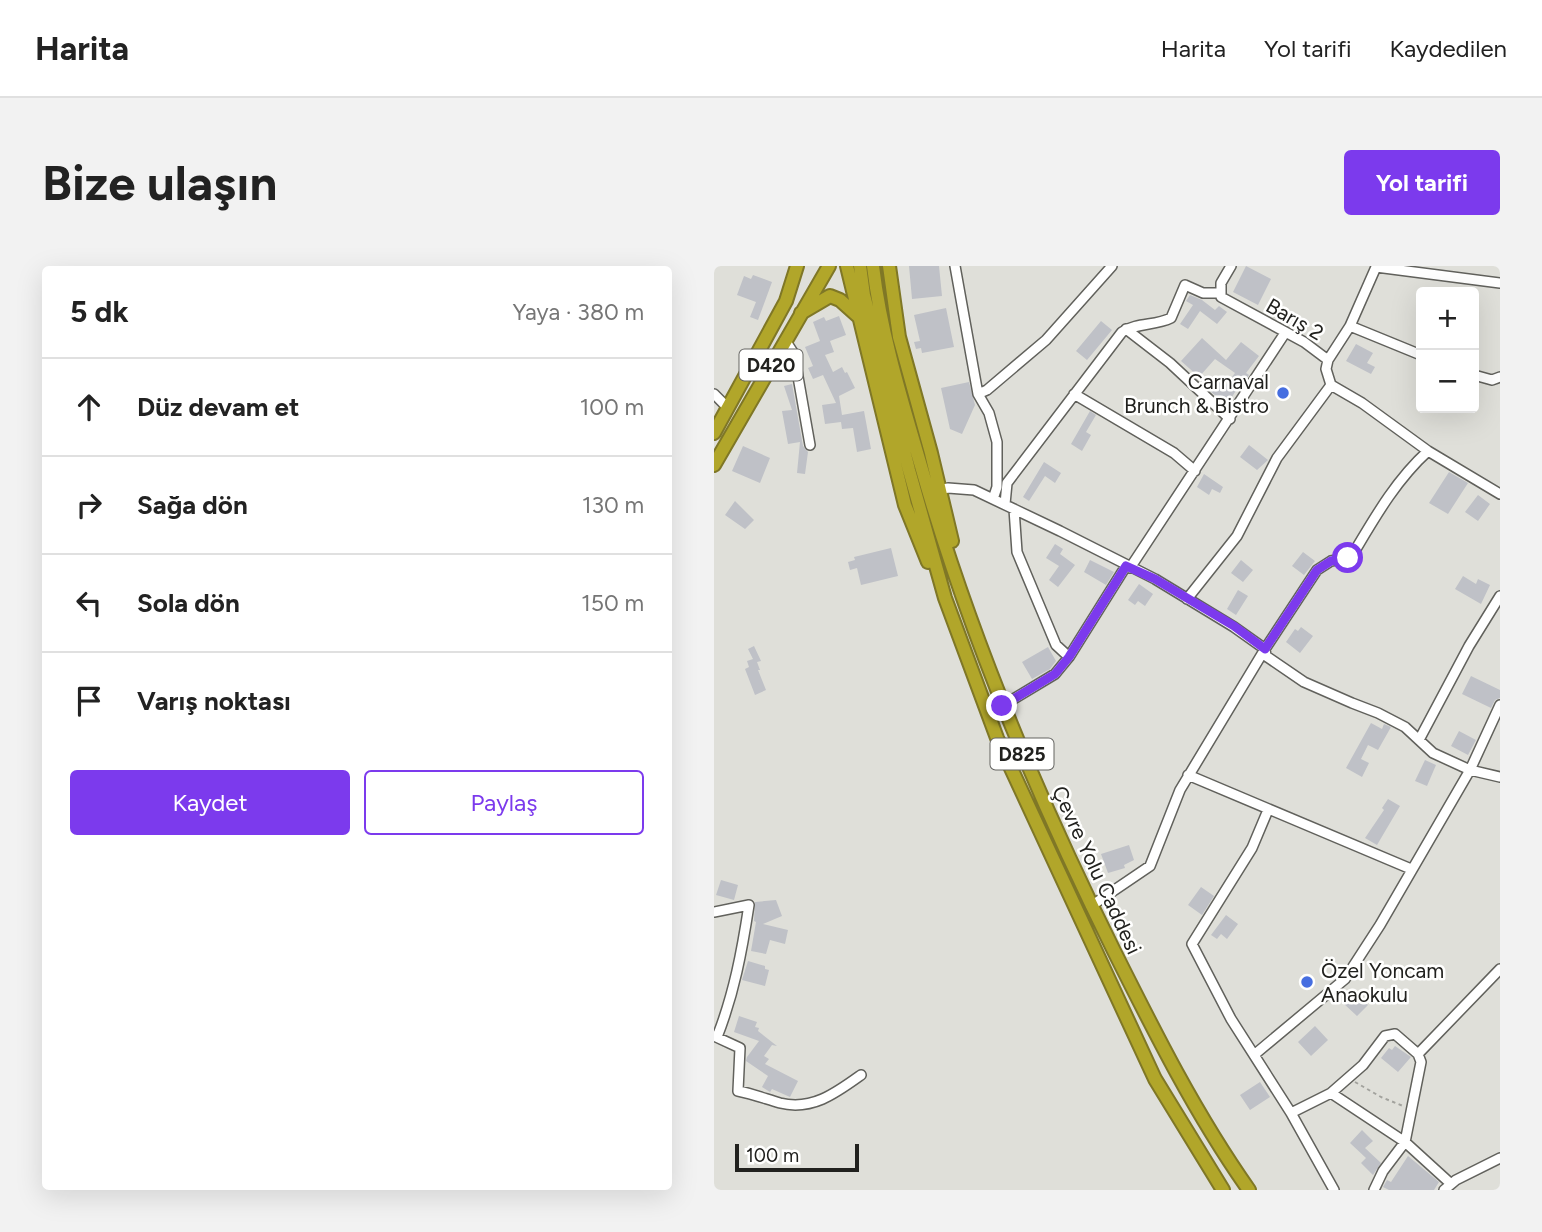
<!DOCTYPE html>
<html lang="tr">
<head>
<meta charset="utf-8">
<style>
  :root { --surface:#fff; --page:#f2f2f2; --text:#222; --muted:#767676; --line:#e0e0e0; --accent:#7c3aed }
  body { margin:0; font-family:Figtree,sans-serif; background:var(--page); color:var(--text) }
  .controls { position:absolute; right:21px; top:21px; display:grid; overflow:hidden; border-radius:7px; box-shadow:0 7px 28px #0002 }
  .controls button { width:63px; height:63px; display:grid; place-items:center; padding:0; border:0; border-bottom:2px solid var(--line); background:var(--surface); color:var(--text); font:35px sans-serif }
  .scale { position:absolute; left:21px; bottom:18px; width:124px; box-sizing:border-box; padding-left:7px; border:4px solid #21211e; border-top:0; font-size:19px; line-height:24px; white-space:nowrap; color:#21211e; -webkit-text-stroke:5px #fffffe; paint-order:stroke }
  .stop { position:absolute; width:21px; height:21px; margin:-16px; border:5px solid #7c3aed; border-radius:50%; background:#fff }
  .stop.end { background:#7c3aed; border-color:#fff; box-shadow:0 2px 7px #0008 }
  .list { margin:0; padding:0; list-style:none }
  h2 { display:flex; justify-content:space-between; align-items:center; height:91px; margin:0; padding:0 28px; font-size:30px }
  h2 small { font-size:23px; font-weight:400; color:var(--muted) }
  .list li { display:grid; grid-template-columns:46px 1fr auto; gap:21px; align-items:center; box-sizing:border-box; height:98px; padding:0 28px; border-top:2px solid var(--line) }
  .list b { display:block; font-size:26px; white-space:nowrap }
  .list em { font-size:23px; font-style:normal; color:var(--muted) }
  .actions { display:flex; gap:14px; padding:21px 28px }
  .actions a { flex:1; padding:16px 0; border:2px solid var(--accent); border-radius:7px; text-align:center; font-size:24px; color:var(--accent) }
  .actions .main { background:var(--accent); color:#fff }
  .icon { flex:none; width:38px; height:38px; fill:none; stroke:currentColor; stroke-width:2; stroke-linecap:round; stroke-linejoin:round }
  .map { position:relative; flex:none; width:786px; height:924px; overflow:hidden; border-radius:7px }
  header { display:flex; align-items:center; gap:42px; box-sizing:border-box; height:98px; padding:0 35px; background:var(--surface); border-bottom:2px solid var(--line) }
  header strong { font-size:33px }
  nav { display:flex; gap:38px; margin-inline-start:auto; font-size:24px }
  .intro { display:flex; align-items:center; justify-content:space-between; box-sizing:border-box; height:168px; padding:0 42px }
  h1 { margin:0; font-size:49px }
  .button { padding:18px 32px; border-radius:7px; background:var(--accent); color:#fff; font-size:24px; font-weight:700 }
  main { display:flex; gap:42px; padding:0 42px }
  aside { flex:1; background:var(--surface); border-radius:7px; box-shadow:0 7px 28px #0002 }
  .map>svg:first-child { display:block }
  .building { fill:#bfc1c7 }
  .lines { fill:none; stroke-linecap:round; stroke-linejoin:round }
  .minor-casing { stroke:#61615c; stroke-width:12 }
  .highway-casing { stroke:#7f7726; stroke-width:16 }
  .path { stroke:#a2a29d; stroke-width:2; stroke-dasharray:3.5 3.5; stroke-linecap:butt }
  .minor { stroke:#fff; stroke-width:9 }
  .highway { stroke:#b1a62a; stroke-width:12 }
  .route { stroke:#7c3aed; stroke-width:9 }
  .poi-dot { fill:#466ee0; stroke:#fffffe; stroke-width:2.5 }
  .labels { text-anchor:middle; dominant-baseline:central; stroke-width:5; stroke-linejoin:round; paint-order:stroke }
  .shield { fill:#fffffe; stroke:#646461; stroke-width:2 }
  .shield-label { font-size:19px; font-weight:bold; fill:#21211e }
  .street-label { font-size:21px; fill:#21211e; stroke:#fffffe }
  .poi-label { font-size:21px; fill:#21211e; stroke:#fffffe; text-anchor:end }
</style>
</head>
<body>
<header>
<strong>Harita</strong>
<nav><a>Harita</a><a>Yol tarifi</a><a>Kaydedilen</a></nav>
</header>
<div class="intro"><h1>Bize ulaşın</h1><a class="button">Yol tarifi</a></div>
<main>
<aside>
<h2>5 dk<small>Yaya · 380 m</small></h2>
<ul class="list">
<li><svg class="icon" aria-label="ahead" viewBox="0 0 24 24"><path d="M12 20V5M6 11l6-6 6 6"/></svg><div><b>Düz devam et</b></div><em>100 m</em></li>
<li><svg class="icon" aria-label="right" viewBox="0 0 24 24"><path d="M7 20v-9h11M14 6l5 5-5 5"/></svg><div><b>Sağa dön</b></div><em>130 m</em></li>
<li><svg class="icon" aria-label="left" viewBox="0 0 24 24"><path d="M17 20v-9H6M10 6l-5 5 5 5"/></svg><div><b>Sola dön</b></div><em>150 m</em></li>
<li><svg class="icon" aria-label="arrive" viewBox="0 0 24 24"><path d="M6 21V4h12l-3 4 3 4H6"/></svg><div><b>Varış noktası</b></div></li>
</ul>
<div class="actions"><a class="main">Kaydet</a><a>Paylaş</a></div>
</aside>
<div class="map">
<svg width="786" height="924" viewBox="0 0 786 924">
  <rect width="100%" height="100%" fill="#dfdfd9"/>
  <!-- building -->
  <path class="building" d="M195 0H225L228 30 198 33Z
    M532 0 557 13 544 39 519 26Z
    M39 9 58 16 44 54 36 51 42 36 23 29 30 10 37 13Z
    M476 29 488 34 501 44 505 40 513 46 503 58 486 45 474 63 466 58 479 39 472 35Z
    M232 42 240 81 208 87 207 82 202 83 200 76 206 75 200 49Z
    M125 50 132 69 116 75 120 86 111 89 119 106 128 101 131 107 133 106 141 122 125 130 128 149 150 145 157 183 143 186 139 162 128 163 127 156 111 158 108 139 122 137 109 109 99 113 94 102 99 100 91 81 106 75 99 56 110 51 112 55Z
    M387 55 398 64 373 94 362 85Z
    M488 72 512 94 527 76 545 90 532 107 535 109 528 119 526 118 513 139 496 125 504 114 512 119 521 107 501 93 485 111 467 95Z
    M642 78 659 87 653 97 661 101 657 108 632 95Z
    M255 116 261 139 248 168 236 163 227 122Z
    M78 118 89 180 94 186 91 208 83 207 86 176 74 178 68 145 78 144 70 120Z
    M376 145 382 149 372 166 377 169 368 185 357 178Z
    M535 179 554 194 543 204 526 191Z
    M29 180 56 192 46 217 18 205Z
    M330 196 347 207 341 217 331 210 315 235 309 231Z
    M735 206 754 217 734 248 715 237Z
    M490 208 509 221 506 227 498 223 495 229 483 221Z
    M764 229 776 238 764 255 751 246Z
    M21 235 40 254 31 263 11 249Z
    M341 278 349 283 346 288 361 299 344 321 335 314 345 300 332 292Z
    M177 282 184 310 147 319 143 302 136 304 134 296 141 294 140 291Z
    M589 286 601 295 590 309 578 300Z
    M376 294 400 306 392 319 370 306Z
    M527 294 539 304 529 316 517 307Z
    M749 310 762 318 764 313 776 319 767 338 741 323Z
    M425 318 439 328 431 340 424 335 421 339 414 334Z
    M524 324 534 330 522 349 513 343Z
    M587 361 599 370 586 387 572 376 581 363 584 365Z
    M40 380 47 395 43 396 46 404H44L52 424 41 429 31 403 35 401 33 395 39 393 34 383Z
    M334 381 342 395 336 403 318 413 308 396Z
    M757 410 786 424V432L781 434 777 442 748 428Z
    M657 457 668 463 670 458 677 461 664 484 654 479 647 493 655 497 648 511 632 502Z
    M745 465 762 474 754 489 737 480Z
    M711 494 722 499 713 520 701 515Z
    M674 533 686 540 663 579 651 572 670 544 668 542Z
    M415 579 420 594 410 599 411 602 394 607 387 588Z
    M7 614 24 619 20 634 2 629Z
    M487 621 500 630 488 649 474 639Z
    M62 634 68 650 49 658 74 664 71 678 56 674 52 688 37 685 42 656 40 655 41 636Z
    M512 649 524 658 513 673 507 668 503 673 497 669Z
    M34 695 51 700V703L55 704 51 720 28 714Z
    M640 726 654 739 643 750 629 737Z
    M25 750 43 756 41 761 45 762 44 765 63 780 58 779 50 790 55 793 51 798 84 815 76 831 58 823 56 826 48 821 54 810 32 795 33 791 45 775 20 766Z
    M601 760 614 774 597 790 584 776Z
    M681 780 697 791 684 806 667 792 675 782 678 784Z
    M546 816 556 831 536 844 526 829Z
    M648 864 659 875 651 882 667 897 659 909 647 897 652 892 636 877Z
    M694 890 725 916 720 924H675L669 921 673 914 677 916Z"/>
  <g class="lines">
    <!-- minor casing -->
    <g class="minor-casing">
      <path id="minor" d="M241 0 264 128 275 147 283 176V221L279 233
        M517 0 507 17V31L590 76 614 94 612 103 617 119 648 137 714 185 786 228
        M636 60 707 89
        M412 63 456 97 516 153
        M71 74 80 88 96 179
        M614 94 636 60 662 1 786 17
        M760 109 778 114 786 111
        M0 128 14 142
        M264 128 273 124 332 74 398 0
        M360 128 460 187 481 205
        M225 224 234 222 260 224 346 265 441 313 520 361 551 383 552 390 590 416 638 437 664 447 691 461 719 487 756 504 786 511
        M291 238 293 217 408 66C424 56 441 60 457 52L471 19 489 27H507
        M300 243 303 286 342 379 355 391 412 300
        M416 302 571 67
        M473 333 523 270 563 192 617 119
        M288 440 341 408 355 391
        M705 474 755 380 786 330
        M474 509 697 603
        M554 544 538 582 478 678 517 753 577 847 620 924
        M377 640 436 600 466 524 551 383 603 304 617 295 633 292 639 288C661 251 682 214 714 185
        M0 646 35 639C28 685 20 728 3 771
        M0 770 26 782 24 825C39 828 52 833 66 837 98 845 122 827 147 809
        M540 789 631 713 666 659 756 504 786 439
        M617 827 691 876 736 917
        M577 847 617 827 649 799 671 770 681 768 704 788
        M660 924 669 905 691 876 707 796 704 788 786 703
        M730 924 742 914 786 892"/>
    </g>
    <!-- highway casing -->
    <g class="highway-casing">
      <path id="highway" d="M133 0 191 239 214 296
        M146 0 150 29 195 204 231 332 283 472 441 813 509 924
        M159 0C167 68 188 135 207 200 255 369 322 528 400 685 441 767 482 849 535 924
        M175 0 185 71 217 187 238 275
        M87 47 116 30 126 34 145 51
        M0 167 72 35 83 0
        M0 199 115 0"/>
    </g>
    <!-- path -->
    <path class="path" d="M641 816 667 831 689 840"/>
    <!-- minor -->
    <use href="#minor" class="minor"/>
    <!-- highway -->
    <use href="#highway" class="highway"/>
  </g>
  <g class="lines">
    <!-- route -->
    <path class="route" d="M288 440 341 408 355 391 412 300 441 313 520 360 551 383 603 304 617 295 634 292"/>
  </g>
  <!-- markers -->
  <g class="poi-dot">
    <circle cx="569" cy="127" r="7"/>
    <circle cx="593" cy="716" r="7"/>
  </g>
  <g class="labels">
    <!-- shield labels -->
    <g class="shield">
      <rect x="25.5" y="83.5" width="63" height="31" rx="5"/>
      <rect x="276.5" y="472.5" width="63" height="31" rx="5"/>
    </g>
    <g class="shield-label">
      <text x="57" y="99">D420</text>
      <text x="308" y="488">D825</text>
    </g>
    <!-- street labels -->
    <g class="street-label">
      <text transform="translate(581 53) rotate(30)">Barış 2</text>
      <text transform="translate(383 604) rotate(65)">Çevre Yolu Caddesi</text>
    </g>
    <!-- poi labels -->
    <g class="poi-label">
      <text x="555" y="115">Carnaval<tspan x="555" dy="24">Brunch &amp; Bistro</tspan></text>
      <text x="607" y="704" text-anchor="start">Özel Yoncam<tspan x="607" dy="24">Anaokulu</tspan></text>
    </g>
  </g>
</svg>
<div class="controls">
<button>+</button>
<button>−</button>
</div>
<div class="scale">100 m</div>
<div class="stop" style="left:634px;top:292px"></div>
<div class="stop end" style="left:288px;top:440px"></div>
</div>
</main>
</body>
</html>
